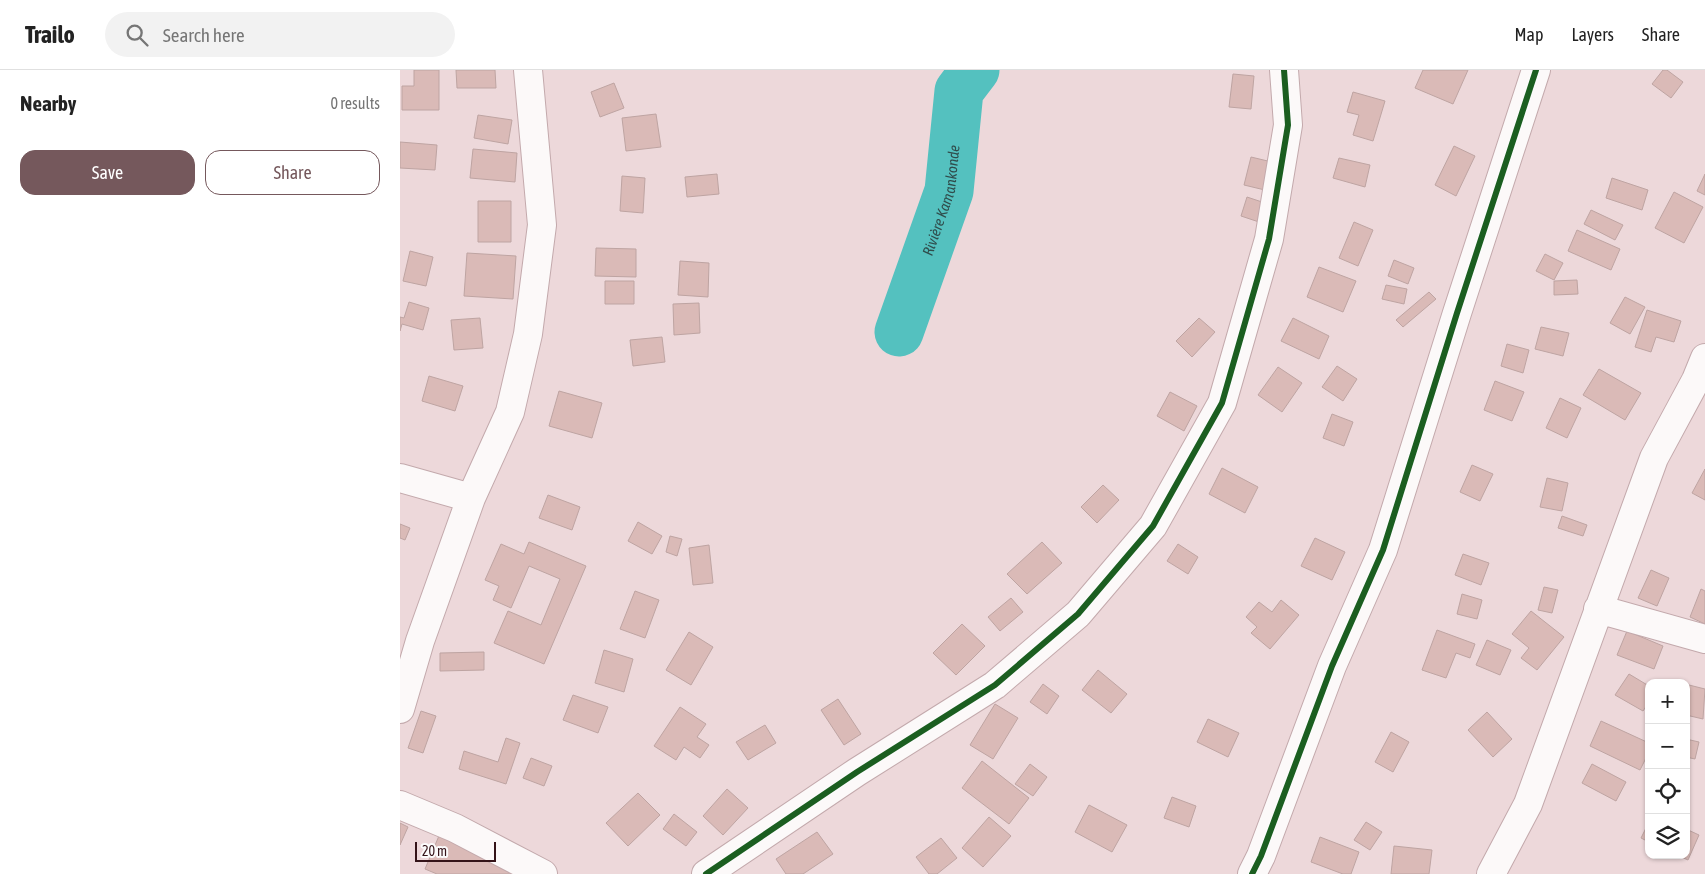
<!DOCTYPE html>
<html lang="en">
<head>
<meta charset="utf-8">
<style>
  :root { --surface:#fff; --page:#f2f2f2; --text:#222; --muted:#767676; --line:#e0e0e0; --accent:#75585c }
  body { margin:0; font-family:"Asap Condensed",sans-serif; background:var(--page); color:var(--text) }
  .controls { position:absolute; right:15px; bottom:15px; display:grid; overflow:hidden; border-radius:10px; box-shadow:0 1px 4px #0004 }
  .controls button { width:45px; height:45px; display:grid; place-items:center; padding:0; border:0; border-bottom:1px solid var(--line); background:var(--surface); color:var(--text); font:25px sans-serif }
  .scale { position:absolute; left:15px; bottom:12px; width:81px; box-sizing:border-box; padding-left:5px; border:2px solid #341318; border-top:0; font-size:14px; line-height:18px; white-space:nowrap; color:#341318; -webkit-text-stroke:4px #fbfbfb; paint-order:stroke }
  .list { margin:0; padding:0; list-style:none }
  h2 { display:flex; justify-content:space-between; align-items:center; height:65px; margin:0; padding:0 20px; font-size:21px }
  h2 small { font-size:16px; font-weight:400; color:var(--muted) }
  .actions { display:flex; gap:10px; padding:15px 20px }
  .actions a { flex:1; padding:11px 0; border:1px solid var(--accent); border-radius:15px; text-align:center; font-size:18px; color:var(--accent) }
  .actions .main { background:var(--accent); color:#fff }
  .icon { flex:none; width:28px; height:28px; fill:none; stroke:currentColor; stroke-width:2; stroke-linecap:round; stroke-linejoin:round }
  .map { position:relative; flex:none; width:1305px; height:804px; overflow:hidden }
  header { display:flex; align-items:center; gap:30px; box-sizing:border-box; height:70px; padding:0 25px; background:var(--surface); border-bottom:1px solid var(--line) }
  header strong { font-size:24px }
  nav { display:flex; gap:28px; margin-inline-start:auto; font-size:18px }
  .search { width:350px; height:45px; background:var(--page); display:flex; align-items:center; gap:12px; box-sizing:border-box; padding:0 18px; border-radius:28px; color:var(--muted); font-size:19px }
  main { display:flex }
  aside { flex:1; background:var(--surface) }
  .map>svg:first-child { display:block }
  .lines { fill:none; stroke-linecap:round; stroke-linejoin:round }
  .river { stroke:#54c1bf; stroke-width:49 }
  .building { fill:#dabab7; stroke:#bea4a2 }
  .minor-casing { stroke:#c3a9ac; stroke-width:30 }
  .minor { stroke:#fcf9f9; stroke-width:28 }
  .cycleway-casing { stroke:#fbfbfb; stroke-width:9 }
  .cycleway { stroke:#1b5e20; stroke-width:6 }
  .labels { text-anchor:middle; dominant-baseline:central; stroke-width:4; stroke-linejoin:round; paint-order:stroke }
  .water-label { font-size:15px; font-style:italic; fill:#304d4c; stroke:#fbfbfb }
</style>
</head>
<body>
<header>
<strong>Trailo</strong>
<div class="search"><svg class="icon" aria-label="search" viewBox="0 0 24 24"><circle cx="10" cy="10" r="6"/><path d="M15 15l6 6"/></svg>Search here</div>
<nav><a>Map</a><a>Layers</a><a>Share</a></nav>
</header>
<main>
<aside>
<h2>Nearby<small>0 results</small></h2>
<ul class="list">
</ul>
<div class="actions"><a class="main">Save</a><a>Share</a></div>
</aside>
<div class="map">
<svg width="1305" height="804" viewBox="0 0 1305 804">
  <rect width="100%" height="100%" fill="#edd8da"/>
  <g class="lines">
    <!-- river -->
    <path class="river" id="s1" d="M499 262 549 121 559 21 575 0"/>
  </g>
  <!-- building -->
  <path class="building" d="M14 0H39V40H2V16H14Z
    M56 0H95L96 18H57Z
    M1023 0H1068L1053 34 1015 18Z
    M1263 0H1267L1283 12 1271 28 1252 14Z
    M833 4 854 6 851 39 829 37Z
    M214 13 224 38 200 47 191 22Z
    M953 22 985 31 973 71 953 65 959 45 947 42Z
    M256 44 261 77 226 81 222 48Z
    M78 45 112 50 108 74 74 68Z
    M0 72 37 75 35 100 0 98Z
    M1054 76 1075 86 1056 126 1035 115Z
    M73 79 117 83 115 112 70 108Z
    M851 87 876 93 869 121 844 115Z
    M939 88 970 95 965 117 933 108Z
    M317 104 319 124 287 127 285 107Z
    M1305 104V125L1297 121Z
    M222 106 245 108 243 143 220 141Z
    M1212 108 1248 120 1242 140 1206 128Z
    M1274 122 1303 137 1284 173 1255 158Z
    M847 127 865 133 859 152 841 146Z
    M78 131H111V172H78Z
    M1191 140 1223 155 1215 170 1184 154Z
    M954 152 973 160 958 196 939 188Z
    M1177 160 1220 179 1211 200 1168 181Z
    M196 178 236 179V207L195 206Z
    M10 181 33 187 26 216 3 211Z
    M67 183 116 186 113 229 64 226Z
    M1145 184 1163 193 1154 210 1136 201Z
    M994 190 1014 198 1008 214 988 206Z
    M280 191 309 193 308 227 278 225Z
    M919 197 956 211 943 242 907 227Z
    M1177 210 1178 224 1154 225V211Z
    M205 211H234V234H205Z
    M986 215 1007 219 1004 234 982 229Z
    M1029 222 1036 229 1003 257 996 250Z
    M1225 227 1245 237 1230 264 1210 253Z
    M9 232 29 238 23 260 2 254 0 261V247L4 248Z
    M299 233 300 263 274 265 273 234Z
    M1247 240 1281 251 1274 272 1256 267 1251 282 1235 277Z
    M80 248 83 278 54 280 51 250Z
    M799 248 815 262 792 287 776 271Z
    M893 248 929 266 919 289 881 271Z
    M1141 257 1169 263 1163 286 1135 279Z
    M262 267 265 292 233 296 230 270Z
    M1107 274 1129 280 1123 303 1101 296Z
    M937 296 957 309 943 331 922 317Z
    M878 297 902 313 882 342 858 325Z
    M1199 299 1241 323 1225 350 1183 325Z
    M29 306 63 316 55 341 22 331Z
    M1095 311 1124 322 1112 351 1084 340Z
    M159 321 202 333 192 368 149 356Z
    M770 322 797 336 784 361 757 346Z
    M1160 328 1181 338 1167 368 1146 358Z
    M932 344 953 352 944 376 923 368Z
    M1072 395 1093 404 1080 431 1060 422Z
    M822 398 858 417 845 443 809 424Z
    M1305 399V430L1292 423Z
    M1147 408 1168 413 1162 441 1140 437Z
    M703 415 719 430 697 453 681 437Z
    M148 425 180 437 172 460 139 448Z
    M1162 446 1187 455 1183 466 1158 458Z
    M238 452 262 466 252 484 228 471Z
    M0 454 10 458 5 470 0 468Z
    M270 466 282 469 277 486 266 482Z
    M915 468 945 482 932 510 901 496Z
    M129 472 186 496 144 594 94 573 108 541 141 555 160 509 129 496 111 538 93 530 99 516 85 510 101 474 124 484Z
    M642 472 662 493 627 524 607 504Z
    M778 474 798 487 788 504 767 491Z
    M309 475 313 513 293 515 289 478Z
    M1063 484 1089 493 1081 515 1055 505Z
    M1251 500 1269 508 1257 536 1238 528Z
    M1144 517 1158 520 1152 543 1138 540Z
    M1301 519 1305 521V554L1290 547Z
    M235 521 259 530 245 568 220 559Z
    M1062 524 1082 530 1077 549 1057 544Z
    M611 528 623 542 600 561 588 547Z
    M881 530 899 545 870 579 851 563 857 557 846 547 859 532 872 542Z
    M1131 541 1164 567 1137 600 1121 588 1129 578 1112 564Z
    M562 554 585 576 556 605 533 583Z
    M1037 560 1075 574 1070 588 1056 583 1046 608 1022 600Z
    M1227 561 1263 576 1254 599 1217 585Z
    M289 562 313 577 291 615 266 600Z
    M1087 570 1111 580 1100 605 1076 595Z
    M204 580 233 589 224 622 195 613Z
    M84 582V600L40 601V583Z
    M698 600 727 624 711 643 682 620Z
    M1229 604 1249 616V632L1243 641 1215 625Z
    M643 614 659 626 647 644 630 632Z
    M1289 615 1305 619 1303 649 1286 645V626Z
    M173 625 208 637 198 663 163 650Z
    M438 629 461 664 444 675 421 640Z
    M595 634 618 648 593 689 570 675Z
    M280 637 306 654 297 667 309 675 300 688 284 677 276 690 254 676Z
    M21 641 36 646 23 683 8 678Z
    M1087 642 1112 669 1093 687 1068 660Z
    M808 649 839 663 828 687 797 672Z
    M1201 651 1249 673V682L1240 700 1190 676Z
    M365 655 376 673 348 690 336 672Z
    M991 662 1009 672 993 702 975 692Z
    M106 668 120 673 106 714 59 699 64 681 98 692Z
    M1286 669 1299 672 1295 689 1286 687Z
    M131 688 152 696 144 716 123 708Z
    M582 691 629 728 609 754 562 718Z
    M630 694 647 707 633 726 615 714Z
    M1192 694 1226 712 1216 731 1182 713Z
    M327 719 348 738 323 765 303 746Z
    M238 723 260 745 228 776 206 753Z
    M772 727 796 736 789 757 764 748Z
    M689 735 727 755 712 782 675 762Z
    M274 744 297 762 286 776 263 759Z
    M589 747 611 766 583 797 562 778Z
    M966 752 982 762 970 780 954 770Z
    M1249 752V772L1241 768Z
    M0 753 8 757 0 775Z
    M1286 759 1299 765 1288 790 1277 785H1286Z
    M41 761 118 804H37L25 799Z
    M417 762 433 784 403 804H386L376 789Z
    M920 767 959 782 951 804H943L911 792Z
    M541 768 557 788 537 804H529L516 787Z
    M994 776 1032 780 1029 804H991Z"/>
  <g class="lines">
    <!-- minor casing -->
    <g class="minor-casing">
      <path id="minor" d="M0 408 71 428
        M1198 539 1305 569
        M0 639 20 571 71 428 110 342 128 264 142 155 128 0
        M0 735 55 758 143 804
        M306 804 457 702 595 615 678 544 753 456 822 333 869 169 888 55 884 0
        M852 804 861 786 932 596 983 480 1057 243 1136 0
        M1091 804 1128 734 1254 388 1296 310 1305 288"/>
    </g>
    <!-- minor -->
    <use href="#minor" class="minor"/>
    <!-- cycleway casing -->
    <g class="cycleway-casing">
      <path id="cycleway" d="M306 804 457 702 595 615 678 544 753 456 822 333 869 169 888 55 884 0
        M852 804 861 786 932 596 983 480 1057 243 1136 0"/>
    </g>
    <!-- cycleway -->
    <use href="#cycleway" class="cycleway"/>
  </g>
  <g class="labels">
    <!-- water labels -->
    <g class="water-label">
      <text stroke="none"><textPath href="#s1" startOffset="139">Rivière Kamankonde</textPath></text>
    </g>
  </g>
</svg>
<div class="controls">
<button>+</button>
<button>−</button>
<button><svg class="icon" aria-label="locate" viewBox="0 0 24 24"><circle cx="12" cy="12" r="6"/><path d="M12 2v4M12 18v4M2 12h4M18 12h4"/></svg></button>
<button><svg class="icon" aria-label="layers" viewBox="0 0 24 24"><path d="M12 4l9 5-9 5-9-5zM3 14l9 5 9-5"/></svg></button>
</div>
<div class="scale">20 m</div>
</div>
</main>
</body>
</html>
